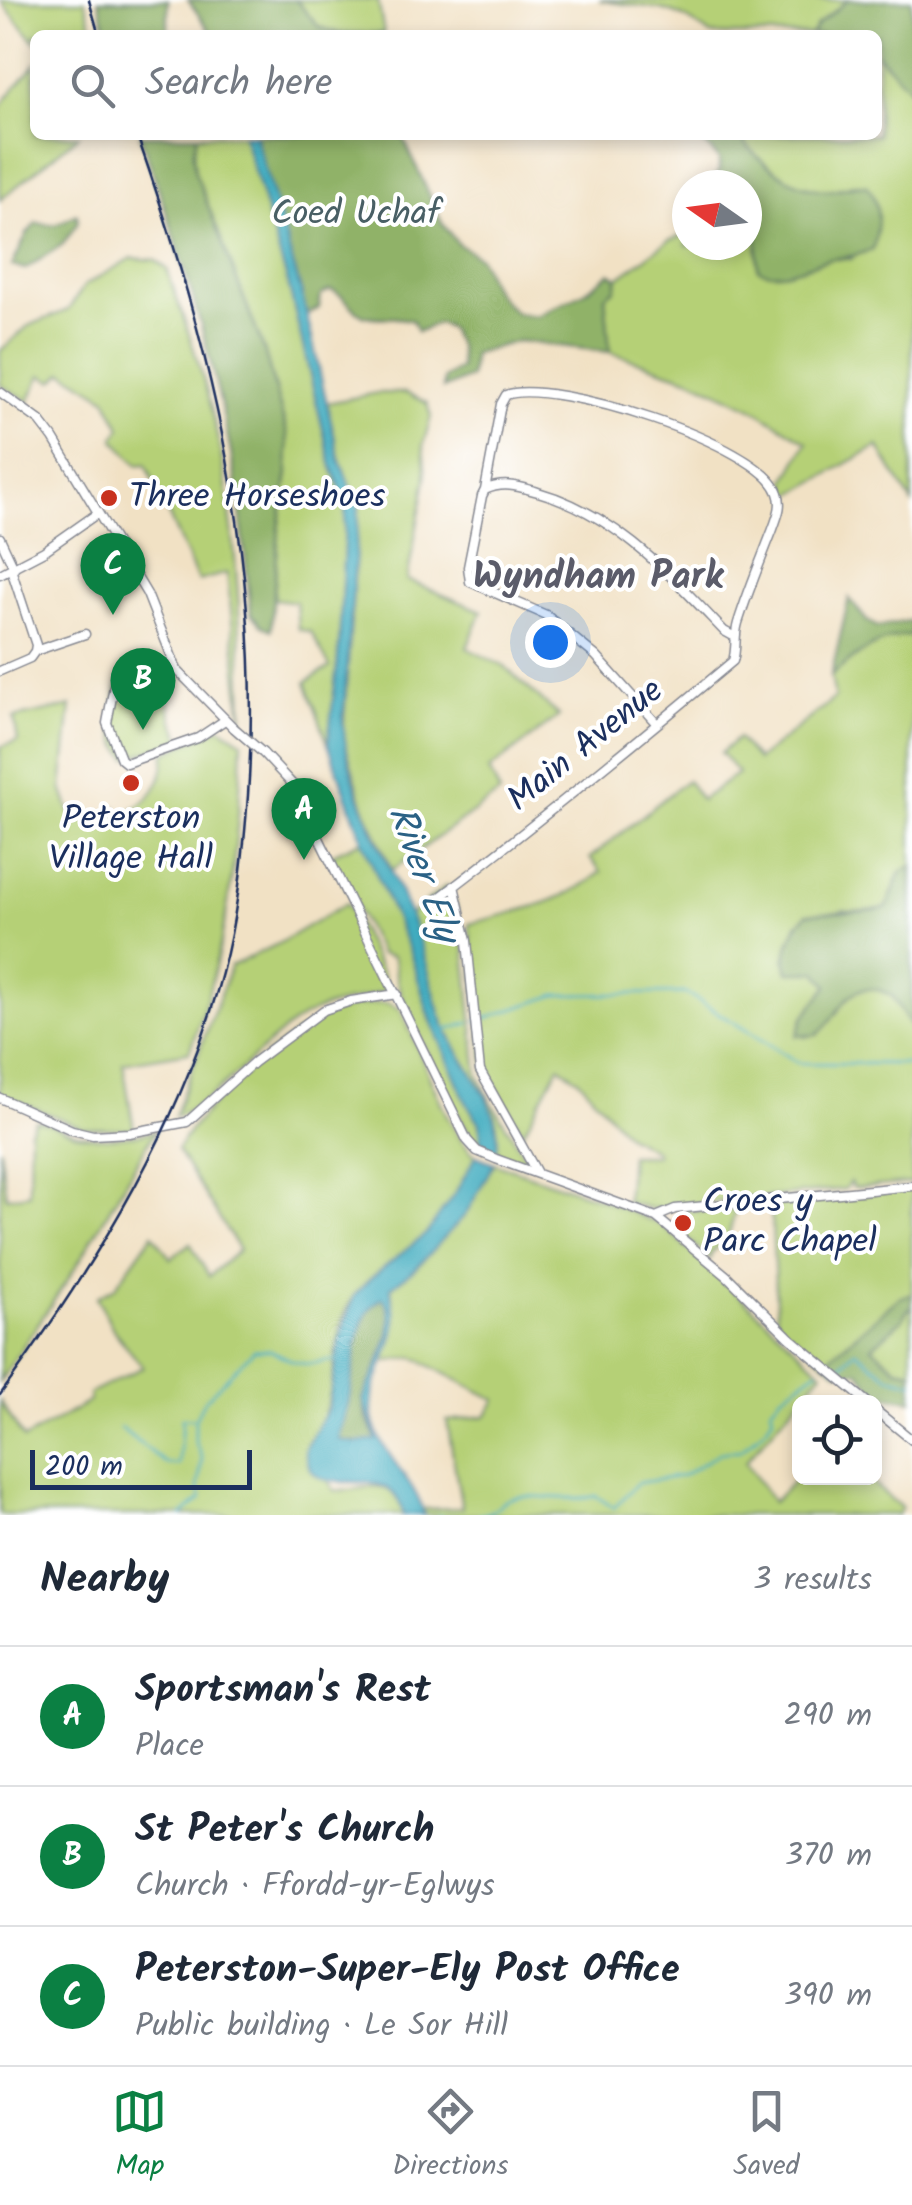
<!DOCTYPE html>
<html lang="en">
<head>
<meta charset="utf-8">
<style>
  :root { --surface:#fff; --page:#f6f6f7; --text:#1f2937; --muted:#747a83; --line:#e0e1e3; --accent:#0b8043 }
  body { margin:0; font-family:Kalam,sans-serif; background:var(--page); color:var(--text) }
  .controls { position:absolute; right:30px; bottom:30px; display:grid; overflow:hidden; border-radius:15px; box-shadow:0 5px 15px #0003 }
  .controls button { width:90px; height:90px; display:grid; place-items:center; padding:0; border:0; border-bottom:2px solid var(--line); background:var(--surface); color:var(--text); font:50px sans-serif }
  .compass { position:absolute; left:672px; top:170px; width:90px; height:90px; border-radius:50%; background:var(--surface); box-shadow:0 5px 15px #0003; rotate:284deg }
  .scale { position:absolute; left:30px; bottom:25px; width:222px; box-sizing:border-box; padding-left:10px; border:5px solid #1b2f5e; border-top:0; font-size:28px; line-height:35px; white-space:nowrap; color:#1b2f5e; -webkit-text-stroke:8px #fff; paint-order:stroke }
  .you { position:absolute; left:550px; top:642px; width:35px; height:35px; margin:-25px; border:8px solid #fff; border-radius:50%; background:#1a73e8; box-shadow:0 0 0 15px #1a73e833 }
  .badge { display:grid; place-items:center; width:65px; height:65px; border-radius:50%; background:var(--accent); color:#fff; font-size:32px; font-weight:700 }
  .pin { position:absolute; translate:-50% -82px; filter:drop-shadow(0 2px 5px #0008) }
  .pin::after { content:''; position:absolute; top:52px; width:35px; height:30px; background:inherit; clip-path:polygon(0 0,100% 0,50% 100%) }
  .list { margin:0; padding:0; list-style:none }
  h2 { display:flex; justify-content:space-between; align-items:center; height:130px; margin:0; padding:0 40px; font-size:42px }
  h2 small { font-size:32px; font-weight:400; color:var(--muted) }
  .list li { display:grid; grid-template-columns:65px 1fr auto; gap:30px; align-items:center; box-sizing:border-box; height:140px; padding:0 40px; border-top:2px solid var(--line) }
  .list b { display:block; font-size:38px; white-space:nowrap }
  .list p { margin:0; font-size:32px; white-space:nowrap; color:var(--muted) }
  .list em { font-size:32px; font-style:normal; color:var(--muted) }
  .icon { flex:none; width:55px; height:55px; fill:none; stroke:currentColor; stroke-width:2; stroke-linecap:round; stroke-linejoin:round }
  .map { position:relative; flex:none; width:912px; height:1515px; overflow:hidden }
  .search { position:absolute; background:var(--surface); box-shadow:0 5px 15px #0003; left:30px; right:30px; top:30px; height:110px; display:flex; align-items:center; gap:25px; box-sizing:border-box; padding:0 35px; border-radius:15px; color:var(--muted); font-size:38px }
  .sheet { height:550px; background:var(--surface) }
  nav { display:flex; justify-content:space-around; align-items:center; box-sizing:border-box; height:140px; border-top:2px solid var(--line); background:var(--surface); font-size:28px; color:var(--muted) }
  nav a { display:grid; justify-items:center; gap:5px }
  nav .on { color:var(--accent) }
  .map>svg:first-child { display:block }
  .green { fill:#b5d076; stroke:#68806a; stroke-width:2.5 }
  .forest { fill:#90b267; stroke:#567062; stroke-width:2.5 }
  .water { fill:#40acbf; stroke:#2e6e8e; stroke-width:2.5; fill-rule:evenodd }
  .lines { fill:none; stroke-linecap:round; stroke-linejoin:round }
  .stream { stroke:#40acbf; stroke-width:2.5 }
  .minor-casing { stroke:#868891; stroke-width:11 }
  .minor { stroke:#fff; stroke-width:8 }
  .rail { stroke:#1b2f5e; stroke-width:2.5 }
  .minor-bridge-casing { stroke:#868891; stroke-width:11; stroke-linecap:butt }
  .minor-bridge { stroke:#fff; stroke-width:8 }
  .poi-dot { fill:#c8321e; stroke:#fff; stroke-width:4 }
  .labels { text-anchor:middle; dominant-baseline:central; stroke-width:8; stroke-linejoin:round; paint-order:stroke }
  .park-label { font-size:35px; fill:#495f65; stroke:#fff }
  .poi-label { font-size:35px; fill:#1b2f5e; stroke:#fff; text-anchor:start }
  .street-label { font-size:35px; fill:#1b2f5e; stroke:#fff }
  .neighbourhood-label { font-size:38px; font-weight:bold; fill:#5b5c6a; stroke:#fff }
  .water-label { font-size:38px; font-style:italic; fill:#2a6185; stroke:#fff }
</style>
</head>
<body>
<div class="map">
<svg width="912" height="1515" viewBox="0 0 912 1515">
  <rect width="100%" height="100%" fill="#fff"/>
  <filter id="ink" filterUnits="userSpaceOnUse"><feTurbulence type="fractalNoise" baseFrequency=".01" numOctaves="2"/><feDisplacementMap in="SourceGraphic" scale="20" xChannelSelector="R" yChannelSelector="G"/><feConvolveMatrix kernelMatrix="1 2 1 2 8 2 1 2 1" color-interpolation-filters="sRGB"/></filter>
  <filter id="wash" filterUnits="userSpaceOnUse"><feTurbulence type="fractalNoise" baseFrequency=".0048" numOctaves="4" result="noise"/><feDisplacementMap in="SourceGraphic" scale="40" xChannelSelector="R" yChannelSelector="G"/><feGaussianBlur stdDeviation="2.25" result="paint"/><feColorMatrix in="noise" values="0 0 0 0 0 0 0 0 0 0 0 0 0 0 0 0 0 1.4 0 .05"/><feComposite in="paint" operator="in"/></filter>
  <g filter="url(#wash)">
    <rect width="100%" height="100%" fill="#f1e1c4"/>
    <!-- green -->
    <path class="green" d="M0 0H85L94 35H35V42Z
      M296 0H378L384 33H338L319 27Z
      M599 0H848L816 26 812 35H710C667 0 651 11 599 0Z
      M877 54 912 91V503L878 446 789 496 786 480 807 442 752 408 694 380 610 352 605 296 615 289 618 278 668 241 687 234V245H747V224L757 234 758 269H799L831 259H852L858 184C848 186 836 190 826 190 791 188 758 161 738 135H877Z
      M35 64V135H79L0 200V106Z
      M197 135H243L288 283 332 467 346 503 339 648 328 744 306 682 330 667 311 632 298 629 296 602 274 599 279 528 288 473 287 433 264 350 195 172 193 155Z
      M132 258 155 260 167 269C180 310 196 351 207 393 236 502 241 617 243 729L227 573 198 581 146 464 138 465 114 439 121 428 106 398 64 372 53 381 41 375 26 408V399L0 385V351L28 326 68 310 85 285Z
      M377 393H406L427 403 431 417 423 445 426 479 407 580 482 611 467 648 505 667 559 716 489 770 500 793 392 870 363 804 343 736 359 508 340 461 327 403Z
      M912 635V866L901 872 886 908 862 914 844 910 797 924 785 960 788 971 817 972 828 986 803 1018 804 1037C830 1033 832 1014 848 996 858 986 881 986 892 995 902 1004 904 1019 912 1029V1183L853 1188 850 1182 845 1189 652 1209 626 1202 630 1155H656V1151L627 1135 578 1079 559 1066 523 1133 485 1070 469 924C515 911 564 904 601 872L590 858 687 780 701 800 738 773 721 753 738 738 757 760 835 698 831 676C859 653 875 639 912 635Z
      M162 676 173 720 182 740 128 758C106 734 112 711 119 681L123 678Z
      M71 706 62 788 74 822 96 818 116 807 117 816 121 817C150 801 164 786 165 753L220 727 242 741C239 847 227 952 189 1052L123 1063 134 1129 83 1128 0 1094V747L18 741 14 718Z
      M363 840 411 955 430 1018 467 1104 480 1123 481 1146C464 1136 407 1012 399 987 395 977 396 967 393 957L380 954 330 855Z
      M447 885V891L456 905 464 941 478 1075 490 1100 527 1159V1163L524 1165 496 1152C507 1108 461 1066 445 1026 430 990 424 951 410 915Z
      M347 903 384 977 385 990C360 1002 331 1001 303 1017 263 1041 212 1107 174 1117L231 966 276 945Z
      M388 1003 400 1009C420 1047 445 1131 476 1156 460 1185 444 1218 420 1240 399 1260 372 1272 354 1296 324 1339 346 1399 307 1443L334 1491C365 1492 394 1470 403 1515H0V1401L24 1439 90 1401 89 1394 143 1367 114 1331 97 1297 115 1287 153 1234 171 1259 190 1243 209 1276 239 1250 177 1150C199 1110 278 1039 319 1019 338 1009 366 1002 388 1003Z
      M35 1120C46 1121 55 1126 65 1130 95 1142 125 1138 155 1131L76 1267 0 1381V1147L6 1197 29 1194 30 1130Z
      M494 1163 598 1198 662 1225 823 1372 745 1462 773 1502 799 1476 866 1478 902 1508 897 1515H424L423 1509 462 1508 447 1421 486 1416 496 1400 413 1357 385 1362 395 1326 391 1287 416 1268 466 1214Z
      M912 1189V1293L899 1298 824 1362 777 1321 771 1205 843 1196 852 1199 853 1196Z
      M736 1210 727 1239 711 1253 710 1259 677 1230 689 1224 683 1211Z
      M908 1309H912V1371L897 1368 871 1347 902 1320Z"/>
    <!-- forest -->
    <path class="forest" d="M98 0H168V35H108Z
      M188 0H296L319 27 338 33 384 35H213Z
      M848 0H912V91L877 54V35H812L816 26Z
      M140 135H197L193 155 195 172 264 350 287 433 288 473 279 528 271 630 262 626 251 614C245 555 240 496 228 438 207 334 175 235 140 135Z
      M255 135H402L442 223 458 244 479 257 495 292 516 313 536 316 586 291 610 273 618 278 615 289 605 296 610 352 518 341 473 354 470 377 443 389 444 378 460 368 459 348 448 327 438 323 417 332 413 321C395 315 374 320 363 315 349 308 345 294 330 290L321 295 319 308 307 315Z
      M696 135H738C758 161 792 188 826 190 840 191 853 184 867 185 882 205 879 226 873 249 857 256 848 257 832 259 808 262 782 282 758 269L757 235 747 224V185H711L719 170V159Z
      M77 214 78 222 63 244 26 269 12 266 27 234 36 223 55 225Z
      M849 598 867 621 878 627 912 620V635C875 639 859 653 831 676Z
      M912 866V1029L892 996C848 972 844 1013 817 1035L797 1036 803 1018 828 986 817 972H788C782 952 793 928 807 914 834 911 860 914 886 908L901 872Z
      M912 1293V1309H908L902 1320 872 1347 897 1368 912 1371V1400L879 1395 858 1371 838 1372 824 1362 899 1298Z
      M383 1298C409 1333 360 1376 365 1411 366 1421 373 1432 377 1441L357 1443 339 1440C341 1424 348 1408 350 1393 354 1364 355 1311 383 1298Z"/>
    <!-- water -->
    <path class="water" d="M243 135H255L302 294 340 461 359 508 343 722C348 799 395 868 419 939 429 968 434 1000 446 1028 462 1066 507 1109 496 1152L481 1146 480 1123 467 1104 430 1018 411 955 364 845 328 744 339 648 346 503 332 467 288 283Z
      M476 1156 494 1163 466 1214 416 1268 391 1287C390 1300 397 1312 395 1326 391 1358 367 1385 373 1417 380 1455 416 1479 424 1515H403C391 1449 310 1515 305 1449L328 1408 341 1335 354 1296 370 1279 427 1233 457 1190ZM383 1298C405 1327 372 1372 363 1400L377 1440 357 1443 339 1440C341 1423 348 1408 350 1393 355 1364 355 1311 383 1298Z"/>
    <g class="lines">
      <!-- stream -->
      <path class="stream" d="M477 1021 556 995 686 993 799 1063 912 1064
        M447 1030 469 1023
        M834 1367 842 1365 856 1351 888 1376 912 1382
        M120 1428 167 1464 179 1465 182 1418 192 1419
        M182 1515 202 1498 198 1488 202 1458 195 1441V1419L204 1401 240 1364 254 1350H270L293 1361 306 1364 339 1360
        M439 1515H441
        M479 1515C493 1514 496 1506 507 1500 525 1491 572 1503 596 1496L614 1508 637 1483 682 1476 719 1453 741 1450 766 1428 773 1416 771 1408 781 1396 818 1370"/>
    </g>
  </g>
  <g filter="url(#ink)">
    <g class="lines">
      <!-- minor casing -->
      <g class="minor-casing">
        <path id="minor" d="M0 392 40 421 53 438 147 594 177 670 234 728
          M485 490C504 481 520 487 538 492 616 514 670 575 724 631L735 637
          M0 538 14 568
          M11 569 36 645 35 651
          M0 574 44 551 98 513
          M177 670 122 675 115 681 107 723 121 759 126 763 198 738 225 720
          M0 671 30 658 35 651 85 634
          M263 753 293 785 467 1140 477 1151 496 1159 656 1217 727 1276 790 1338 867 1402
          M454 886 467 941 480 1071 537 1173
          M435 901C537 824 635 743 733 661 737 648 734 636 738 623 748 591 761 560 773 529 777 517 783 506 778 493 761 443 550 378 506 395L501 404 485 490 482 496 468 567 470 582 546 615 596 656 657 724
          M0 1098 72 1130 93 1135 129 1133 187 1122 254 1062 324 1010 351 1001 397 994
          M656 1217 675 1209 912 1186
          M874 1409 912 1440"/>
      </g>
      <!-- minor -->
      <use href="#minor" class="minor"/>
      <!-- rail -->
      <path class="rail" d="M89 0 99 35
        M0 1395C97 1262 189 1115 227 953 239 901 244 848 248 795 264 564 213 352 137 135"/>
      <!-- minor-bridge casing -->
      <g class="minor-bridge-casing">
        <path id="minor-bridge" d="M234 728 263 753"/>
      </g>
      <!-- minor-bridge -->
      <use href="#minor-bridge" class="minor-bridge"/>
    </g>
  </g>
  <!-- markers -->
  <g class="poi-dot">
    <circle cx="109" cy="498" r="10"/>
    <circle cx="131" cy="783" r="10"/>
    <circle cx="683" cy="1223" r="10"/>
  </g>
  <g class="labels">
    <!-- park labels -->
    <g class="park-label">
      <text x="356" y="215">Coed Uchaf</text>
    </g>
    <!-- poi labels -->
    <g class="poi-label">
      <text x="129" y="498">Three Horseshoes</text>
      <text x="131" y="820" text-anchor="middle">Peterston<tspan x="131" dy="40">Village Hall</tspan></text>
      <text x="703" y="1203">Croes y<tspan x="703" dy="40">Parc Chapel</tspan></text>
    </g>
    <!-- street labels -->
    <g class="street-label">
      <text transform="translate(586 746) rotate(-39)">Main Avenue</text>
    </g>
    <!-- neighbourhood labels -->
    <g class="neighbourhood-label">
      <text x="598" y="578">Wyndham Park</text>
    </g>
    <!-- water labels -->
    <g class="water-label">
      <text transform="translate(422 874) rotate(70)">River Ely</text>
    </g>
  </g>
</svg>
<div class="controls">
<button><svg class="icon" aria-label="locate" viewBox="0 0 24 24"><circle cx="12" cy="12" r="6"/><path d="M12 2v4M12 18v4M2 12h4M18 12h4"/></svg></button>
</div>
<svg class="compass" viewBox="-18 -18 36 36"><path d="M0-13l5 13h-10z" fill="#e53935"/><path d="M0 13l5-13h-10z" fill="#747a83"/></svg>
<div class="scale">200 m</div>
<div class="you"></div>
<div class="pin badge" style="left:304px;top:860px">A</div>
<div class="pin badge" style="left:143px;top:730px">B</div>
<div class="pin badge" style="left:113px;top:615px">C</div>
<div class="search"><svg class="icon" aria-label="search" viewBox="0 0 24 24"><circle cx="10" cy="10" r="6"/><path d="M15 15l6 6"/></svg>Search here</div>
</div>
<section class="sheet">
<h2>Nearby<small>3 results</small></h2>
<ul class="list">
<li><span class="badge">A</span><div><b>Sportsman's Rest</b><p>Place</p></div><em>290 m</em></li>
<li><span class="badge">B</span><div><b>St Peter's Church</b><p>Church · Ffordd-yr-Eglwys</p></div><em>370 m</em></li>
<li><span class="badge">C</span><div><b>Peterston-Super-Ely Post Office</b><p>Public building · Le Sor Hill</p></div><em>390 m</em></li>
</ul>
</section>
<nav>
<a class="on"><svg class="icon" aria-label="map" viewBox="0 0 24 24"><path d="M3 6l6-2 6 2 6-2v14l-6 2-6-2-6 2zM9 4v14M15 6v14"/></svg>Map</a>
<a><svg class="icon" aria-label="directions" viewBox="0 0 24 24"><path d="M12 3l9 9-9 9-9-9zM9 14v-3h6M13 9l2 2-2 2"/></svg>Directions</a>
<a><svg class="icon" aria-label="saved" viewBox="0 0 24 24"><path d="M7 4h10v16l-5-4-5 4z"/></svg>Saved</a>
</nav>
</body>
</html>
